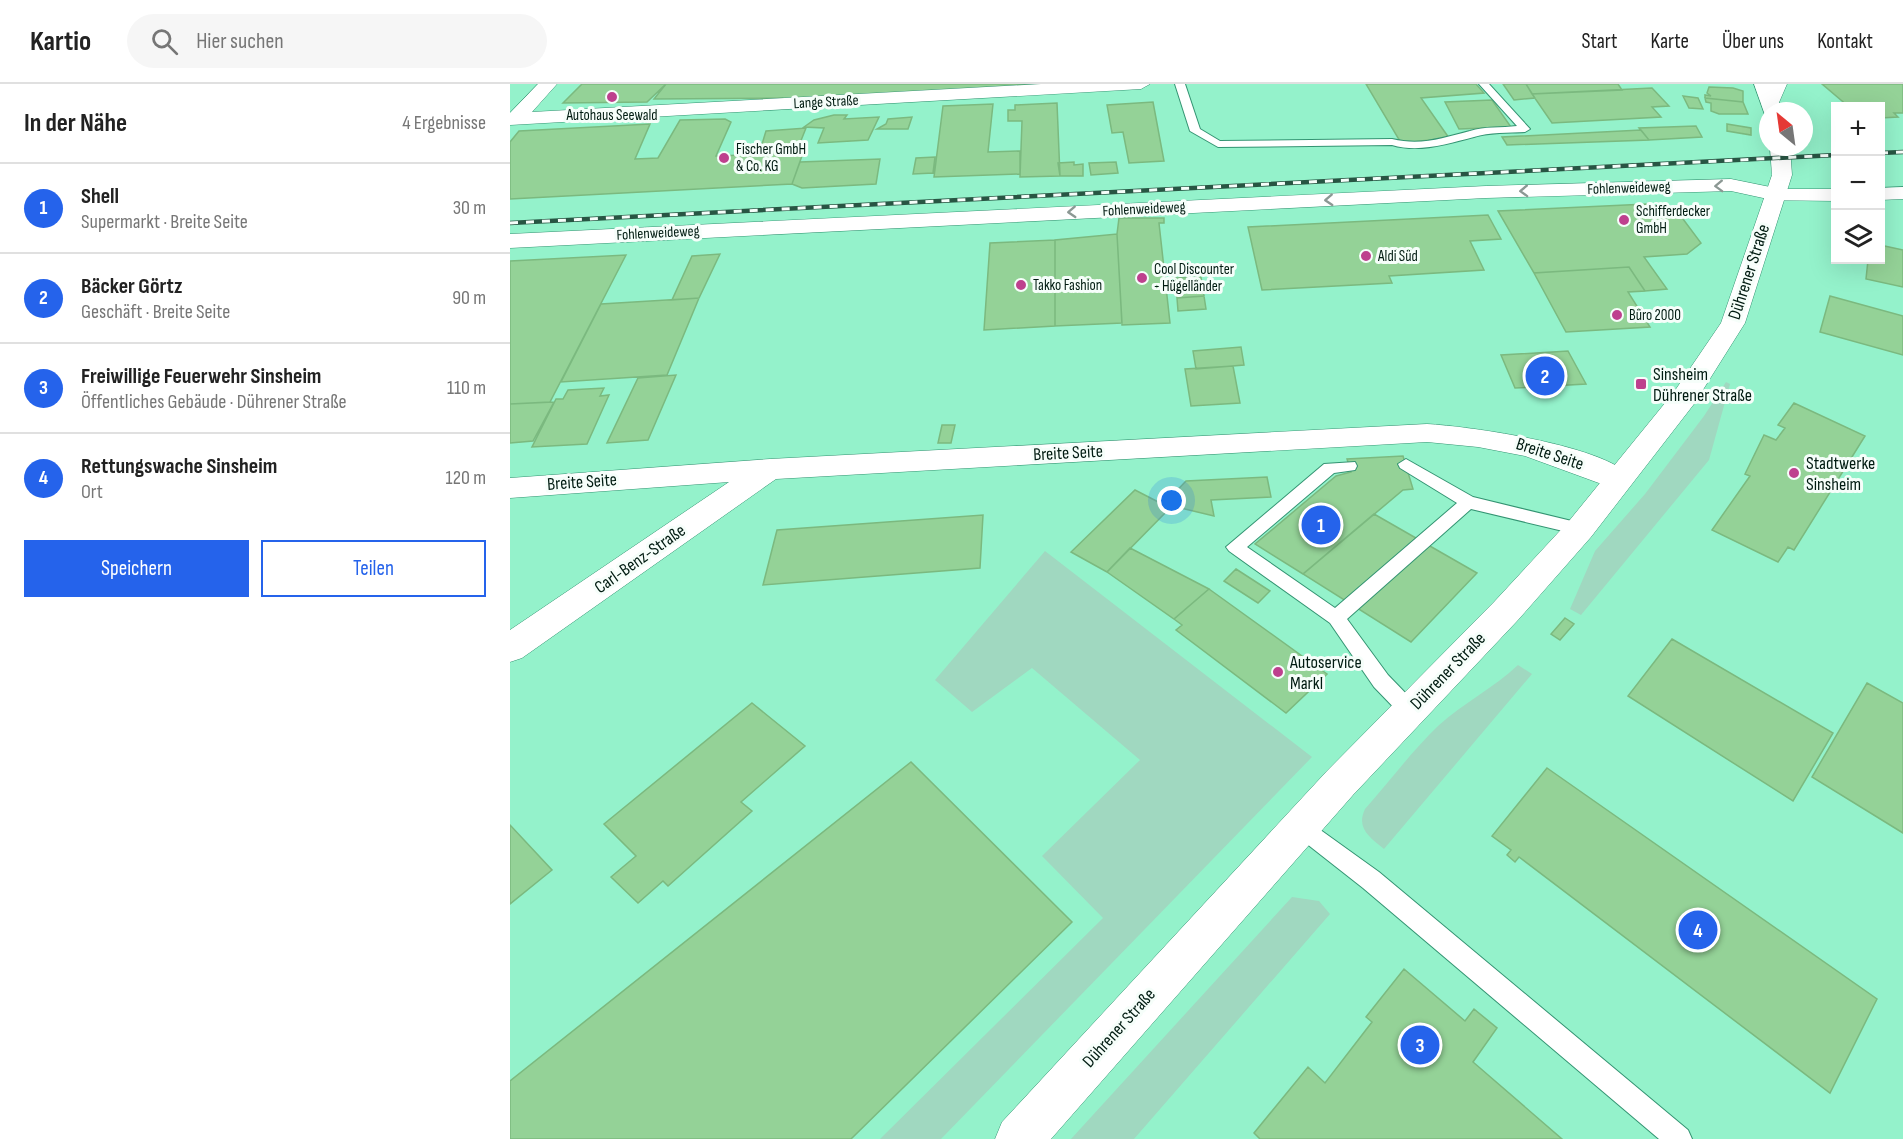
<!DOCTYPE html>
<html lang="de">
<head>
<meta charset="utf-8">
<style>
  :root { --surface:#fff; --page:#f6f6f6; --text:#222; --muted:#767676; --line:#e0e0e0; --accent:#2563eb }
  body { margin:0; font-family:"Sofia Sans Condensed",sans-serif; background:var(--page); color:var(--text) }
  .controls { position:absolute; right:18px; top:18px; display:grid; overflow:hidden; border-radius:0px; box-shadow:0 6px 24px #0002 }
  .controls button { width:54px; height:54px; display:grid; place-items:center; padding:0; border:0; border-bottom:2px solid var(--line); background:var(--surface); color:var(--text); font:30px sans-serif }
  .compass { position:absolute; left:1249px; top:18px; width:54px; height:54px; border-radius:50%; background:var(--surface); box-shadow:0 6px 24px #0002; rotate:331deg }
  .you { position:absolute; left:662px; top:417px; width:21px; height:21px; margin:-15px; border:4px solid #fff; border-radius:50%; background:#1a73e8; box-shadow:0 0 0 9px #1a73e833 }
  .badge { display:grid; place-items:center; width:39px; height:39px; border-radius:50%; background:var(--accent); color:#fff; font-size:20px; font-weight:700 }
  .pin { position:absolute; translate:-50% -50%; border:3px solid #fff; box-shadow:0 2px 6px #0006 }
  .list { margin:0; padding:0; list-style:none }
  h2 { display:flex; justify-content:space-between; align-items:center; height:78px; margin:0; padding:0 24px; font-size:26px }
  h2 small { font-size:20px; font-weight:400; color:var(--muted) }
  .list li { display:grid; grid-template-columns:39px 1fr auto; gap:18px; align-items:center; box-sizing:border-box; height:90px; padding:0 24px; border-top:2px solid var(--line) }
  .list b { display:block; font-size:22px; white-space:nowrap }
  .list p { margin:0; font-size:20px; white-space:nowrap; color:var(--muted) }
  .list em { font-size:20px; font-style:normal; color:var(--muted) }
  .actions { display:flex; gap:12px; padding:18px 24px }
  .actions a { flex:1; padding:14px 0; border:2px solid var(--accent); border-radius:0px; text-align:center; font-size:21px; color:var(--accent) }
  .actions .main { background:var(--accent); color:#fff }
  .icon { flex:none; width:33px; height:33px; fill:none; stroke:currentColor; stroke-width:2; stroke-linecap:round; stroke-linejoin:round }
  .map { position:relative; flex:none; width:1393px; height:1055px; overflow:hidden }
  header { display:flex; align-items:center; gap:36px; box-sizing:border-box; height:84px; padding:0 30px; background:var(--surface); border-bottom:2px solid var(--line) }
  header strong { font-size:28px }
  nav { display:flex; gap:33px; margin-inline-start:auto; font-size:21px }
  .search { width:420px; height:54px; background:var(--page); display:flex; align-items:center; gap:15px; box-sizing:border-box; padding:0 21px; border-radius:33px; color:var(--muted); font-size:22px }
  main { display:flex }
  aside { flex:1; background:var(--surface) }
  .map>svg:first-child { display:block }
  .green { fill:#a0d8c0 }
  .building { fill:#94d297; stroke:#7bb97f; stroke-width:1.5 }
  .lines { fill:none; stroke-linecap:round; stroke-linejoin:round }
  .service-casing { stroke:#339472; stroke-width:2 }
  .minor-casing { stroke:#339472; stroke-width:1 }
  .tertiary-casing { stroke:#339472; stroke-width:1 }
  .secondary-casing { stroke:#339472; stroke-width:1 }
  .service { fill:#fff; fill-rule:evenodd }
  .minor { fill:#fff; fill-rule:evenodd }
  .tertiary { fill:#fff; fill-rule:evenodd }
  .secondary { fill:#fff; fill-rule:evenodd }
  .rail-casing { stroke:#285543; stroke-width:4.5 }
  .rail { stroke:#f6fefa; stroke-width:3; stroke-dasharray:8; stroke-linecap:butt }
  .oneway { stroke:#8c9894 }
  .poi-dot { fill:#be408e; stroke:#f6fefa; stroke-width:2 }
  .labels { text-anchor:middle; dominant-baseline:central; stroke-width:6; stroke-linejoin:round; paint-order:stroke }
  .far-street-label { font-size:15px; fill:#001b11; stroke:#f6fefa }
  .far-poi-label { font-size:15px; fill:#001b11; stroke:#f6fefa; text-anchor:start }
  .street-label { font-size:18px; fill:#001b11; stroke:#f6fefa }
  .poi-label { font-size:18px; fill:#001b11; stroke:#f6fefa; text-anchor:start }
</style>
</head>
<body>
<header>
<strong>Kartio</strong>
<div class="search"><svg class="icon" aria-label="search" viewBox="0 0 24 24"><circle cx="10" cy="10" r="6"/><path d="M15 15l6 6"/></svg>Hier suchen</div>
<nav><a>Start</a><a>Karte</a><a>Über uns</a><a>Kontakt</a></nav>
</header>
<main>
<aside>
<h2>In der Nähe<small>4 Ergebnisse</small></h2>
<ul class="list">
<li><span class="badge">1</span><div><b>Shell</b><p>Supermarkt · Breite Seite</p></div><em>30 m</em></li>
<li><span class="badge">2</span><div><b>Bäcker Görtz</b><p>Geschäft · Breite Seite</p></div><em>90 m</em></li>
<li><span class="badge">3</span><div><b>Freiwillige Feuerwehr Sinsheim</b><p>Öffentliches Gebäude · Dührener Straße</p></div><em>110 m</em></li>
<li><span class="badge">4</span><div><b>Rettungswache Sinsheim</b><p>Ort</p></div><em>120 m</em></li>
</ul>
<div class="actions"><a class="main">Speichern</a><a>Teilen</a></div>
</aside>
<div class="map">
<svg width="1393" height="1055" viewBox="0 0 1393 1055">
  <rect width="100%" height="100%" fill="#94f2cb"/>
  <!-- green -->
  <path class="green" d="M1216 298 1220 300 1199 376 1071 531 1060 525 1085 467 1135 410 1194 332Z
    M535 467 802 673 431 1055H370L593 834 532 772 630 676 522 584 462 628 425 596Z
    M1008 581 1022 590 874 765C859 753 846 744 855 725 879 698 902 667 928 642 953 619 984 604 1008 581Z
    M782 813 809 817 820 830 624 1055H561Z"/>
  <!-- building -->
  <path class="building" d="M72 0H156L137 18 53 19Z
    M156 0H597L268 18 272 14 144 15Z
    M856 0H966L974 9 911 14 939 54 891 59Z
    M993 0H1016L1025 14 1004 16Z
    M1016 0H1108L1112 6 1022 10Z
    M1312 0H1393V29H1384L1388 33 1370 34V22H1338Z
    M1199 3 1223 4 1233 7V18L1195 14V11L1201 12 1197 9Z
    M1142 4 1159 22 1142 23 1151 33 1042 39 1022 10Z
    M1173 12 1188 14 1193 25 1179 24Z
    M1195 14 1233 18 1238 30H1209L1201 27V19L1196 18Z
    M982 16 1001 43 949 45 935 18Z
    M643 18 654 77 619 79 613 48 602 49 597 21Z
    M547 19 550 92 510 93 512 37H498V26H505V21Z
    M483 20 478 68 510 67V90L424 93 433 22Z
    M324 31H337L334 35 369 33 358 56 308 59 314 44 294 43 304 36Z
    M402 33 398 45H367L376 40 378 35Z
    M215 35 221 38 206 72 293 69 282 100 0 115V58L9 47 140 40 125 75 148 74 170 36Z
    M1217 40 1241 44V51L1217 47Z
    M1186 42 1192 53 1139 56 1129 44Z
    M296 44 286 69 249 70 256 47Z
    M1131 46 1139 56 997 61 992 53Z
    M425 73 423 89 403 90 406 74Z
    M370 75 366 100 292 104 282 100 290 78Z
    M564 78V81L573 80V92H550L548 79Z
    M606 78 608 89 581 91 579 79Z
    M1137 120 1167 127 1191 159 1177 170 1134 173 1157 205 1135 207 1119 183 1024 189 988 127Z
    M978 131 991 155 960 157 974 186 879 192 882 199 752 206 738 143Z
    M609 134H654V139H649L660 239 612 241 607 150Z
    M607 150 612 239 545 242V156Z
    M545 156V242L474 246 480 159Z
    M1370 161 1393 166V203L1356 195 1358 176H1370Z
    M210 170 189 214 162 216 182 172Z
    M116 171 40 318 0 320V177Z
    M1119 183 1135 207 1118 208 1140 243 1056 248 1024 189Z
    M691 193 694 212 667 214 664 194Z
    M694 212 696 225 668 227 667 214Z
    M1320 212 1393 232V271L1310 248Z
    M189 214 157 291 51 298 91 220Z
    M731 263 734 281 686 285 683 267Z
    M1058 267 1076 300 1005 304 991 271Z
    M723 282 730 319 681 322 675 285Z
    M166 291 138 356 97 359 128 294Z
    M94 304 90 312 99 311 77 360 22 363 46 315H53L58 306Z
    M44 318 23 357 0 359V320Z
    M1284 319 1355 352 1284 466 1278 463 1268 478 1202 446 1240 392 1235 390 1254 351 1266 356 1275 344 1268 341Z
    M432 341H445L441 359H428Z
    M893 372 903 405 893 406 793 490 745 460 826 392 841 388 837 375Z
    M757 393 761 413 701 416 704 432 654 420 676 397Z
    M625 406 660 424 597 488 561 468Z
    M864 430 967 489 901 558 793 490Z
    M473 431 470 484 253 501 267 446Z
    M620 464 699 505 664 535 597 488Z
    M726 485 760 507 748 519 714 497Z
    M699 505 817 590 776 629 666 546 672 541 664 535Z
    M1055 534 1064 540 1050 556 1041 550Z
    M1162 555 1323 649 1283 717 1118 612Z
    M1357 599 1393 619V749L1302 693Z
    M242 619 295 662 231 718 242 727 158 802 153 797 128 819 101 793 126 772 94 740Z
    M401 678 562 838 341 1055H0V997Z
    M1037 684 1367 915 1320 1009 1009 773 1005 778 997 771 1001 766 982 752Z
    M0 741 42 786 0 820Z
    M894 885 955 937 964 925 987 944 963 978 1052 1055H750L744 1049 798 983 815 999 862 938 856 933Z"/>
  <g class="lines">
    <!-- service casing -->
    <g class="service-casing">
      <path id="service" d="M665 0H675L690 45 710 57 882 55C911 62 933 54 960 47 974 42 992 44 1007 42L969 0H979L1020 45 1015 48C999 49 979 48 964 53 937 60 909 69 882 61L708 63 680 47Z
        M896 375 963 413 1070 439 1078 445 1070 451 961 425 837 535 878 591 907 621 910 627 907 633 900 635 893 633 864 603 820 539 719 467 716 463 814 380 845 378 847 382 845 386 824 389 737 463 825 524 947 419 890 384 888 380Z
        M791 732 869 788 1178 1046 1182 1055H1149L853 804 783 749 780 742 783 735Z"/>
    </g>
    <!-- minor casing -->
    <g class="minor-casing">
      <path id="minor" d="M28 0H47L22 28 531 0H640L631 5 0 41V29Z
        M1259 0H1277L1267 23 1260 25 1251 19Z
        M1221 95 1275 106 1278 111 1275 116 1267 117 1221 107 976 114 0 164V150L976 102Z
        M917 340C957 342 1103 362 1123 396L1118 403 1108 406 1015 372 968 363 917 358 266 395 12 574 0 578V546L219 398 0 414V394L260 375Z"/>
    </g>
    <!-- tertiary casing -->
    <g class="tertiary-casing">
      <path id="tertiary" d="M1393 103V115L1370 116V104Z
        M1267 105H1326V117L1259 116 1256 111 1259 106Z"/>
    </g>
    <!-- secondary casing -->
    <g class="secondary-casing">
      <path id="secondary" d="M1244 0H1262L1272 27H1258V32L1255 31Z
        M1260 63H1280L1282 91 1235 239 1184 320 1081 453 1008 536 843 711 541 1055H485L492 1038 817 687 984 518 1059 437 1164 308 1211 239 1262 91Z"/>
    </g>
    <!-- service -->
    <use href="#service" class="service"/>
    <!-- minor -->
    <use href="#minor" class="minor"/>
    <!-- tertiary -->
    <use href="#tertiary" class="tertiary"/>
    <!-- secondary -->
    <use href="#secondary" class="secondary"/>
    <!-- rail casing -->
    <g class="rail-casing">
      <path id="rail" d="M1370 69 1393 68
        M0 139 1326 71"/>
    </g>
    <!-- rail -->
    <use href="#rail" class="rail"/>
  </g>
  <!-- one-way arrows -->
  <defs><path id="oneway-chevron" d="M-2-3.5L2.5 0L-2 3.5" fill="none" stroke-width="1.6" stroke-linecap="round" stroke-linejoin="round" transform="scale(1.5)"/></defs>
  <g class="oneway">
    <use href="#oneway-chevron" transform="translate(1209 102) rotate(178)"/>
    <use href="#oneway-chevron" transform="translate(1014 107) rotate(178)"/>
    <use href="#oneway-chevron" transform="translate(819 116) rotate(177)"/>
    <use href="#oneway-chevron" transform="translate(562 128) rotate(177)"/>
  </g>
  <!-- markers -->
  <g class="poi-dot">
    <circle cx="102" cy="13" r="6"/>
    <circle cx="214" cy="74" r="6"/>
    <circle cx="1114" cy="136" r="6"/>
    <circle cx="856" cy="172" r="6"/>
    <circle cx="632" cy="194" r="6"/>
    <circle cx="511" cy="201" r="6"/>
    <circle cx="1107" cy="231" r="6"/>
    <rect x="1125" y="294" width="12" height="12" rx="3"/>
    <circle cx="1284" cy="389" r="6"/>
    <circle cx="768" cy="588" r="6"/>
  </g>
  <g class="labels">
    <!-- far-street labels -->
    <g class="far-street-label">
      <text transform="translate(316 18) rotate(-3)">Lange Straße</text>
      <text transform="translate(1119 104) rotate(-2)">Fohlenweideweg</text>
      <text transform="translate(634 125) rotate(-3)">Fohlenweideweg</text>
      <text transform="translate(148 149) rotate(-3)">Fohlenweideweg</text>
    </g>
    <!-- far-poi labels -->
    <g class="far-poi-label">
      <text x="102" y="31" text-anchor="middle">Autohaus Seewald</text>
      <text x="226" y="65">Fischer GmbH<tspan x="226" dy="17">&amp; Co. KG</tspan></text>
      <text x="1126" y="127">Schifferdecker<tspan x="1126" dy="17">GmbH</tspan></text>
      <text x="868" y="172">Aldi Süd</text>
      <text x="644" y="185">Cool Discounter<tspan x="644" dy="17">- Hügelländer</tspan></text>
      <text x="523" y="201">Takko Fashion</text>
      <text x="1119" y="231">Büro 2000</text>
    </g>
    <!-- street labels -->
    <g class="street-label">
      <text transform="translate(1239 188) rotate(-72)">Dührener Straße</text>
      <text transform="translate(558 369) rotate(-3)">Breite Seite</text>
      <text transform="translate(1040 370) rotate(18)">Breite Seite</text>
      <text transform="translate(72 398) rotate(-4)">Breite Seite</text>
      <text transform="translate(130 475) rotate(-35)">Carl-Benz-Straße</text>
      <text transform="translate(938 587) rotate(-46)">Dührener Straße</text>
      <text transform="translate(609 944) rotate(-48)">Dührener Straße</text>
    </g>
    <!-- poi labels -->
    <g class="poi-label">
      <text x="1143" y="290">Sinsheim<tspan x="1143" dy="21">Dührener Straße</tspan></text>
      <text x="1296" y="379">Stadtwerke<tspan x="1296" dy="21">Sinsheim</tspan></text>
      <text x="780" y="578">Autoservice<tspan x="780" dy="21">Markl</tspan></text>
    </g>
  </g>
</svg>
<div class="controls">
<button>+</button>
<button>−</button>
<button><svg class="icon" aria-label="layers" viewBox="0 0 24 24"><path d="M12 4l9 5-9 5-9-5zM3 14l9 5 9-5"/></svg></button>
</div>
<svg class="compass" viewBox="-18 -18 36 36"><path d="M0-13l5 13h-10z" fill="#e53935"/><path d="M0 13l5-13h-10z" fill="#767676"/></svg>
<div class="you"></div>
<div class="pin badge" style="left:811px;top:441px">1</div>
<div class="pin badge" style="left:1035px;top:292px">2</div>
<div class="pin badge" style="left:910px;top:961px">3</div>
<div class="pin badge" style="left:1188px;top:846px">4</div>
</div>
</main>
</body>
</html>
